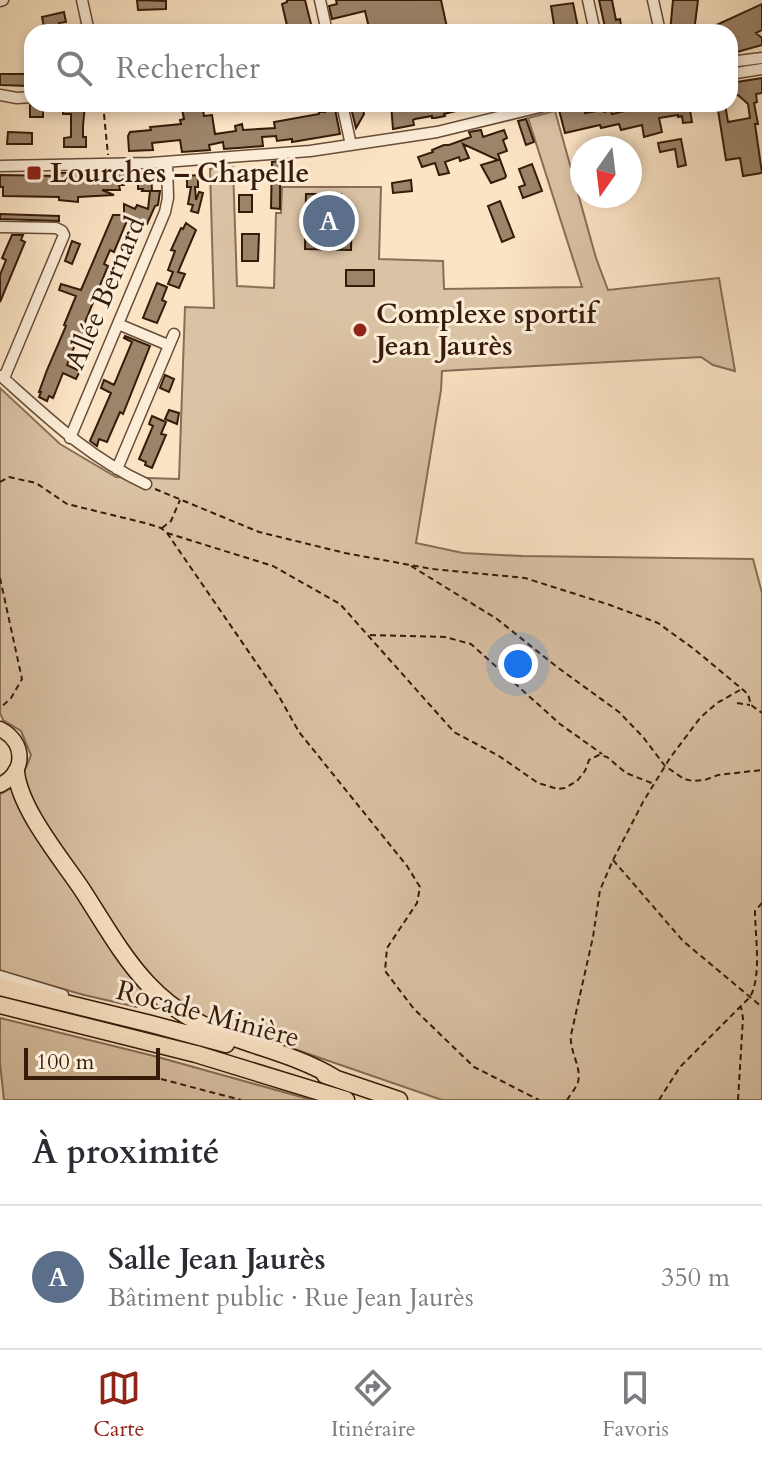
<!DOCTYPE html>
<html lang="fr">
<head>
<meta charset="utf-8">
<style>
  :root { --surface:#fff; --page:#f7f7f7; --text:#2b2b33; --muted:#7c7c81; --line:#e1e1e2; --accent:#8f2418 }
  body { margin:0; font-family:Cardo,serif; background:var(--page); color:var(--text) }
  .compass { position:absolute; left:570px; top:136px; width:72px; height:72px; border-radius:50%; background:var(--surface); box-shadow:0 4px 12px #0003; rotate:194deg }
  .scale { position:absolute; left:24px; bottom:20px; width:136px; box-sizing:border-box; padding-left:8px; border:4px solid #361b09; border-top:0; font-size:22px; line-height:28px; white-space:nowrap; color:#361b09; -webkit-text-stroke:6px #fcedd9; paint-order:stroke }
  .you { position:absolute; left:518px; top:664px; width:28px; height:28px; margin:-20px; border:6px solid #fff; border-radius:50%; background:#1a73e8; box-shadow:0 0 0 12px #1a73e833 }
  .badge { display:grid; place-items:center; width:52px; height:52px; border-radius:50%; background:var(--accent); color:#fff; font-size:26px; font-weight:700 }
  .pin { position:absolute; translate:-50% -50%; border:4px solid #fff; box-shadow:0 2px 8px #0006 }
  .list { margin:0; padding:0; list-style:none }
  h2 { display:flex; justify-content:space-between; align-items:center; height:104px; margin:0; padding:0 32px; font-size:34px }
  h2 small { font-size:26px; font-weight:400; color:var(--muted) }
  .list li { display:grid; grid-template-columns:52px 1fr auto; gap:24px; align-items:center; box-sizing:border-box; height:144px; padding:0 32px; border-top:2px solid var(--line) }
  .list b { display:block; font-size:30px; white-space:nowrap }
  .list p { margin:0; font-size:26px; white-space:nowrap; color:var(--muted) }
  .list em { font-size:26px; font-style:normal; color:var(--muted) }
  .icon { flex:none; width:44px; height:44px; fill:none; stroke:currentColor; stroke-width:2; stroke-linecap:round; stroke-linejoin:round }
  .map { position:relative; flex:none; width:762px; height:1100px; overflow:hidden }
  .search { position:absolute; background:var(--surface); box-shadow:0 4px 12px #0003; left:24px; right:24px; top:24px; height:88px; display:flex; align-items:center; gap:20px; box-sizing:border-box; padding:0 28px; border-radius:24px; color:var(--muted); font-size:30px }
  .sheet { height:248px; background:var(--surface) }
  nav { display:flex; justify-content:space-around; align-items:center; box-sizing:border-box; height:112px; border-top:2px solid var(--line); background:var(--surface); font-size:22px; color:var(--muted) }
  nav a { display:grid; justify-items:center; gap:4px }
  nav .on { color:var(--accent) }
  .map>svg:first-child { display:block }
  .green { fill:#dac2a4; stroke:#886e56; stroke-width:2 }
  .building { fill:#9c846a; stroke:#361b09; stroke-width:2 }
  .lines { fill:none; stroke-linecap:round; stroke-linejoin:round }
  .minor-casing { stroke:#674d38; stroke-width:13 }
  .major-casing { stroke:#361b09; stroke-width:17 }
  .highway-casing { stroke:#361b09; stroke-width:19 }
  .path { stroke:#361b09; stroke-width:2; stroke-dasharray:6 4; stroke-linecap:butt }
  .minor { stroke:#fcedd9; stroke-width:10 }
  .major { stroke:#fbe4c4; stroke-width:14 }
  .highway { stroke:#fbe4c4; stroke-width:16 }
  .poi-dot { fill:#8f2418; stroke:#fcedd9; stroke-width:3 }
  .labels { text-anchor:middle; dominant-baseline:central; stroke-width:6; stroke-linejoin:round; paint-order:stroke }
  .poi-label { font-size:28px; font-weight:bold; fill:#361b09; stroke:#fcedd9; text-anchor:start }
  .street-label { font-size:28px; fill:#361b09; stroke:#fcedd9 }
</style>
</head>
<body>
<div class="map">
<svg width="762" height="1100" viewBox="0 0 762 1100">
  <rect width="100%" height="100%" fill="#fbe4c4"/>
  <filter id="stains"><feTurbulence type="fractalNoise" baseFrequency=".0025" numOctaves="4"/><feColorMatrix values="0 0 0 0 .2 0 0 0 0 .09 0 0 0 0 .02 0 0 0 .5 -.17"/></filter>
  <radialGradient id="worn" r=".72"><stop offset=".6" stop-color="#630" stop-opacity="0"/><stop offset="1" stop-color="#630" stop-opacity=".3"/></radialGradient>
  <!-- green -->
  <path class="green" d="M555 111 596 258 608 290 719 278 735 371 713 365 701 357 442 371 441 390 416 543 463 553 522 556 753 559 762 593V1100H442L210 1020 164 993 142 994 137 1007 84 995 0 971V794C20 785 24 774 31 755L21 731 3 720 0 713V388L60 444 116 477 179 479 185 307 214 308 210 169 233 167 237 286 274 288 276 213H281L282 187H381L379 259 443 261 444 289 582 287 528 118Z
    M0 1018 154 1056 312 1100H4L0 1063Z"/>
  <!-- building -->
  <path class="building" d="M137 0 166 1V9L138 10Z
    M287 0H305L313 32H300L299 28 288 30 282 4 287 2Z
    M336 0H441L448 32H370L365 11 332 19 329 6 337 4Z
    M599 0H612L616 20 620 19 622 32H606Z
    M673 0H698L694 32H670Z
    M573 3 579 32H566V29L555 31 551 6Z
    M762 4V30L756 33 762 38V45L730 54V32H715L712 27Z
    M64 12 66 22 59 23 61 32H45L42 17Z
    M0 74H29V86L0 85Z
    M762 78V93L756 94 757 102 754 103 758 124H755L762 173 743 176 740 158 726 160 717 104H725L728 122 750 118 748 104 738 95 732 96 730 83Z
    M35 104H43V117H30V105Z
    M85 104 83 126V137H86V147H64V138L71 137V114H63V105Z
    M181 104H202L204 116 212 115 215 134 236 131 235 126 242 124 243 130 275 128 274 122 319 114V112H325L324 104H334L340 134 292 142V139L277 141 276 136 262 137 263 146 251 147 224 149 223 142 209 145 210 150 182 152 180 140 152 143 153 150 129 151 128 136 130 132 151 130 150 127 181 124 180 120 184 119Z
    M350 104H362L364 114 356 128Z
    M391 104H472V107L444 114 445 116 435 118H432V116L415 119 413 120 414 125 393 129Z
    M646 104H689L692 122 683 123 682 116 678 117V115L659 118 662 132 644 137 642 125 621 130 619 124 601 128 600 125 565 133 559 110 583 105 585 113 603 110 604 112 611 110 612 114 638 108V106Z
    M526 119 534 142 526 145 518 121Z
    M481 130 483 137 504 130 507 138 503 140 507 151 498 154 506 176 505 178 491 183 481 165 498 160 463 144 469 158 460 161 459 157 445 162 449 173 439 175 435 163 422 167 418 157 433 152 432 150 444 145H449L471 137 469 132Z
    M8 132 32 133V144H7Z
    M681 139 686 165 678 167 675 149 660 152 658 143Z
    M280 161V209L271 208 272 162Z
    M532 164 542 191 523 198 519 187 525 185 519 169Z
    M151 171 152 191H160L158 205 155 206 147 224 128 218 114 252 110 250 104 264 108 266 83 327 94 333 91 341 79 335 67 365 80 371 76 379 63 373 53 398 49 396 47 401 39 397 41 392H39L47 370 66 326 64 325 76 296 59 290 61 284 81 290 113 215H124V204L135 209 137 205 148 209 150 191H142L143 189H138V178L148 177Z
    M123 172 124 185H119L120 190H102L114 195 78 197V202L59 200V197L3 196V187H0V175L59 176V173Z
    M198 175V187H195L196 200 199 192 203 193 198 213 191 211 193 205 188 204 191 187H187V176Z
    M411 180 412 191 393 193 392 183Z
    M306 194H341V206H352L351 250 305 249Z
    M239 195H252V212H239Z
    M500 201 514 237 502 242 488 206Z
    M0 214 59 216V221L0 219Z
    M186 223 196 230 178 272 185 274 179 288 168 284 173 272 168 270 175 251 171 250 181 228 183 229Z
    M242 234H259L258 261H242Z
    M12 235H23L21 240 25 242 0 302V275L6 260 2 258Z
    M72 241 80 244 72 264 65 261Z
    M346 270H374V286H346Z
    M157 283 167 287 162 300 166 302 157 323 143 318Z
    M125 336 150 346 123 414 120 412 107 442 99 439 97 446 90 441 111 393 101 388 104 380 114 385 132 342 124 338Z
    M165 375 174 379 169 392 160 388Z
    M169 410 179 413 177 424 165 419Z
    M152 416 166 422 161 434 166 435 152 468 145 465 146 462 139 459 153 426 149 424Z"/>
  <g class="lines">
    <!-- minor casing -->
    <g class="minor-casing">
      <path id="minor" d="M82 0 89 32
        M320 0 327 32
        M588 0 595 32
        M653 0 660 32
        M0 1 3 0
        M730 62 762 58
        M730 74 762 69
        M0 95 17 98 32 97
        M342 104 351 145
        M0 166 151 163 310 151 437 132 552 104
        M0 227 56 228 62 231 64 235 4 378
        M118 324 168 345
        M1 376C48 418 88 457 146 484
        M70 438 165 212 168 198 167 162
        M117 469 174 334
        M0 976 63 995"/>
    </g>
    <!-- major casing -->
    <g class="major-casing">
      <path id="major" d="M0 729C26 742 26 772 0 785"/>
    </g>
    <!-- highway casing -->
    <g class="highway-casing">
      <path id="highway" d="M16 772C20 809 60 857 81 888 102 920 121 955 147 983 161 998 176 1010 194 1020 239 1045 291 1051 335 1078
        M0 987 151 1024 226 1044
        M0 1005 196 1054 346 1100
        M325 1075 399 1100"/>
    </g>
    <!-- path -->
    <path class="path" d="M103 104 108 155
      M0 482 9 477 36 483 67 504 145 523 161 528 167 533 277 693 299 732 407 866 420 887 417 903 387 948 385 971 414 1009 474 1067 539 1100
      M155 489 259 532 345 553 432 569 525 578 610 605 658 623 694 649 748 694 751 705 762 713
      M162 528 171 521 180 500
      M167 533 273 566 340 604 454 732 499 756 538 783 558 789 565 788 577 781 585 771 589 760 599 755 607 757 626 773 654 784
      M411 566 497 619 557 667 619 712 643 737 665 766 684 779 693 781 705 780 718 775 762 770
      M0 578 22 679 11 698 0 708
      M370 635 445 637 471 644 560 724 602 754
      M737 703 750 705
      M613 860 683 941 762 1007
      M161 1079 241 1100
      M567 1100C570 1095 576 1088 578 1082 582 1067 569 1051 571 1035L593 937 600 890 613 860 643 802 670 758 700 718 717 703 740 690
      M659 1100 680 1067 750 997C762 976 755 935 755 911L762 903
      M738 1100 743 1018 741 1007"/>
    <!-- minor -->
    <use href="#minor" class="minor"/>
    <!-- major -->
    <use href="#major" class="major"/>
    <!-- highway -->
    <use href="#highway" class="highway"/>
  </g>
  <!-- markers -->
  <g class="poi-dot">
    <rect x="26" y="165" width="16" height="16" rx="4"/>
    <circle cx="360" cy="330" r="8"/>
  </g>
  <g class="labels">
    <!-- poi labels -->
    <g class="poi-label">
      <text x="50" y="173">Lourches – Chapelle</text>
      <text x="376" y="314">Complexe sportif<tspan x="376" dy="32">Jean Jaurès</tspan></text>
    </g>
    <!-- street labels -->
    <g class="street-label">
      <text transform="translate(105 293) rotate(-67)">Allée Bernard</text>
      <text transform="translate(208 1014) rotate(15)">Rocade Minière</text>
    </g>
  </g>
  <rect width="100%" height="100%" filter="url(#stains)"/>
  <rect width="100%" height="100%" fill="url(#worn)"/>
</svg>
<svg class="compass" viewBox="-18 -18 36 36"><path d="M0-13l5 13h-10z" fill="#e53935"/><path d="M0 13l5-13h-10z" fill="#7c7c81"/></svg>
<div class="scale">100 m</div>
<div class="you"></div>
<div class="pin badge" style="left:329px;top:221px;background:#5c6f8a">A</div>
<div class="search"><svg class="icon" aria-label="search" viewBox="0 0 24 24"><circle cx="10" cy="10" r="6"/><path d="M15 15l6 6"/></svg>Rechercher</div>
</div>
<section class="sheet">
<h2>À proximité<small></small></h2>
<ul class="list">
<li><span class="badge" style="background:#5c6f8a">A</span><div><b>Salle Jean Jaurès</b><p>Bâtiment public · Rue Jean Jaurès</p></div><em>350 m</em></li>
</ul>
</section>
<nav>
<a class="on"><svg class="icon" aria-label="map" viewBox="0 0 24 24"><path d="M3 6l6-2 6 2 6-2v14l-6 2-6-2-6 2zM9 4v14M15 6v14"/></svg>Carte</a>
<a><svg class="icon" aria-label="directions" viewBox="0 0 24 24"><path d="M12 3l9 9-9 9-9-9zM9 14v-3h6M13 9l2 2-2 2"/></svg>Itinéraire</a>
<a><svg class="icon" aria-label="saved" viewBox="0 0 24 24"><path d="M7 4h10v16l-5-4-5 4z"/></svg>Favoris</a>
</nav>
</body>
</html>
